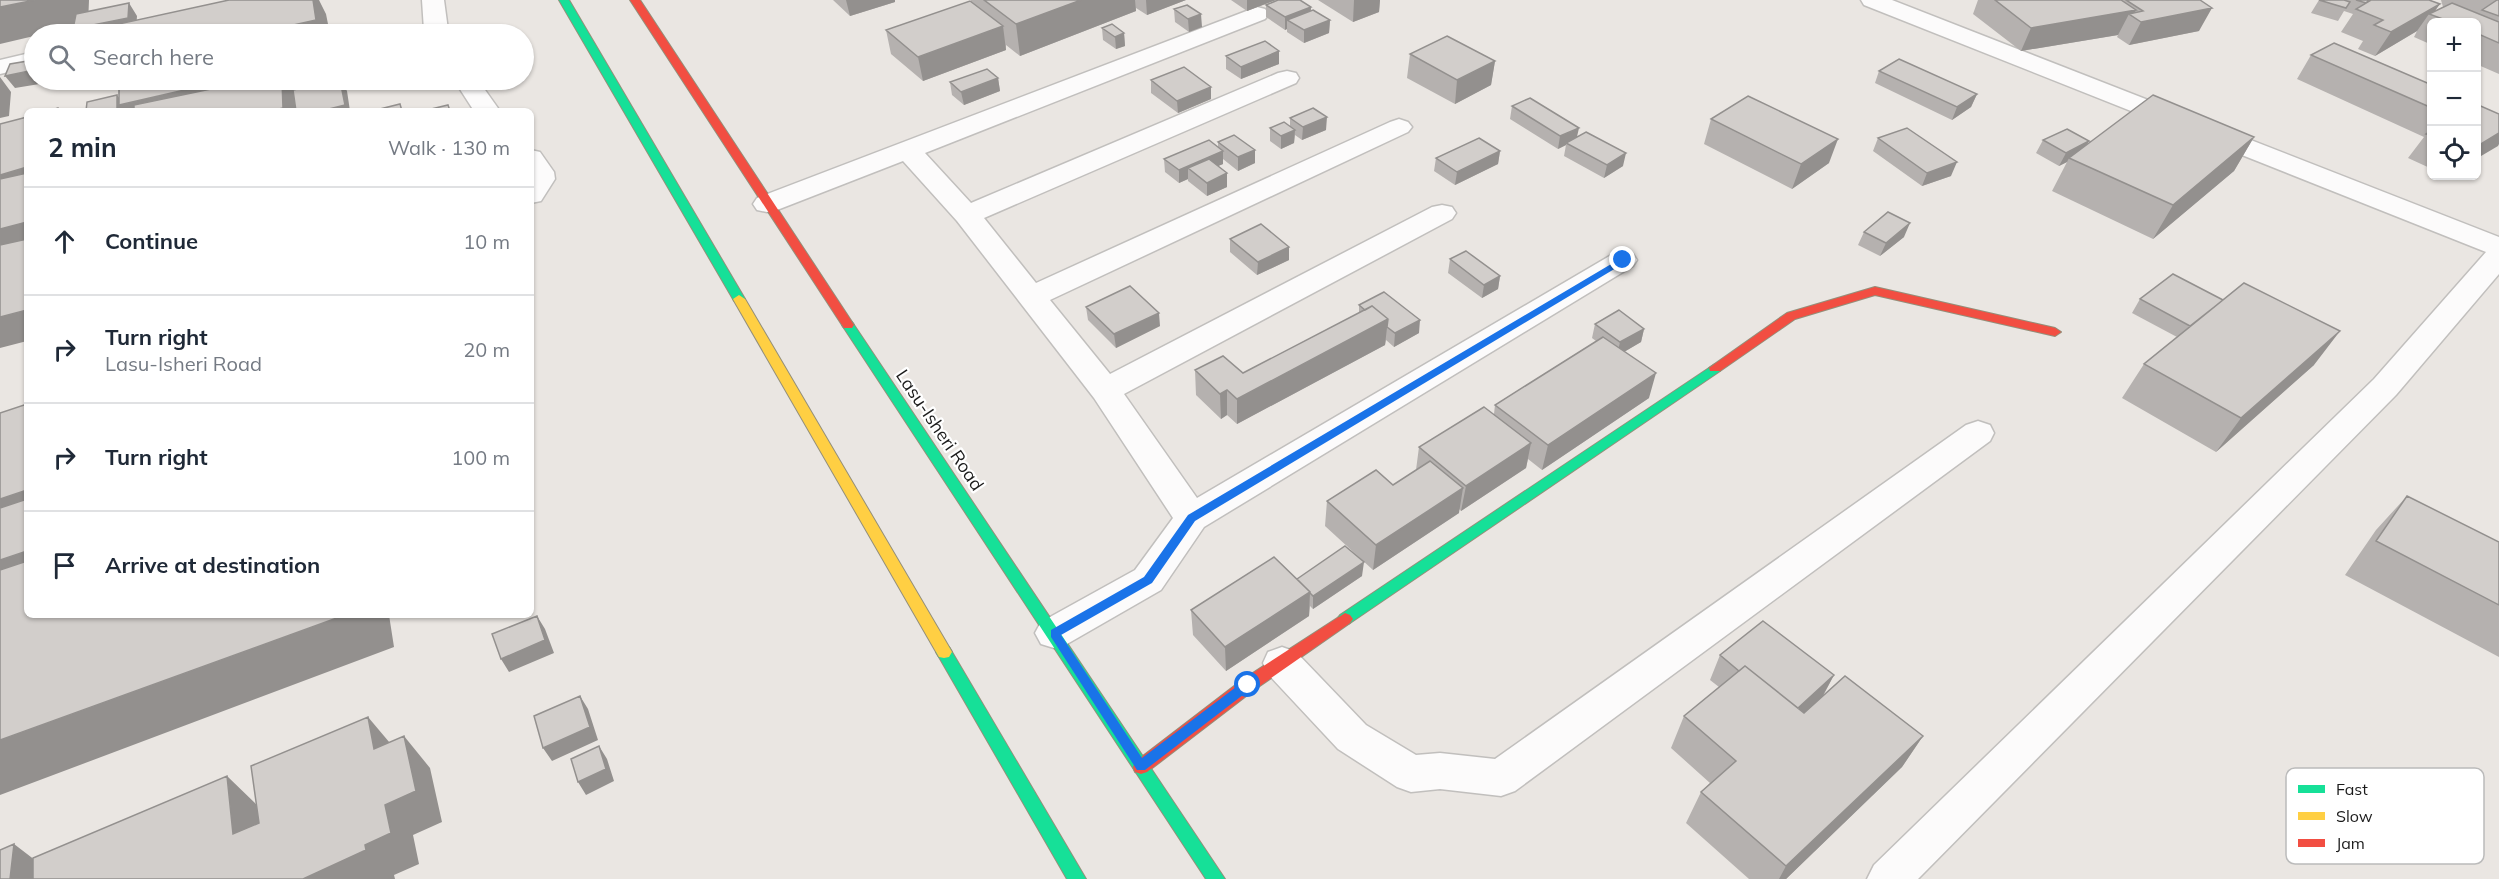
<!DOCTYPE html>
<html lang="en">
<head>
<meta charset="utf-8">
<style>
  :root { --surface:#fff; --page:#f2f2f3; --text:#1f2937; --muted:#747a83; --line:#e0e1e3 }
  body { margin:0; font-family:Mulish,sans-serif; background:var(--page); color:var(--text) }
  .controls { position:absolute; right:18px; top:18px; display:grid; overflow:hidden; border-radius:9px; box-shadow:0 2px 4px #0004 }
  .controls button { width:54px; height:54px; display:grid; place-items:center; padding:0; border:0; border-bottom:2px solid var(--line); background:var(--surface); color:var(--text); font:30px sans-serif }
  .stop { position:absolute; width:18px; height:18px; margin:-14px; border:4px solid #1a73e8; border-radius:50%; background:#fff }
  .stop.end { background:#1a73e8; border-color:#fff; box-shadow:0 2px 6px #0008 }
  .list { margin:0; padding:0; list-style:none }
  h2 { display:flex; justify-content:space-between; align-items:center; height:78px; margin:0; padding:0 24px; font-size:26px }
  h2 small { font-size:20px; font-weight:400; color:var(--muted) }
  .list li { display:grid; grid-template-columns:39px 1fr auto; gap:18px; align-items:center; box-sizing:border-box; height:108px; padding:0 24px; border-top:2px solid var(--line) }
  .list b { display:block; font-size:22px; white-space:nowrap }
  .list p { margin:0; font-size:20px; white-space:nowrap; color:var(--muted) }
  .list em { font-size:20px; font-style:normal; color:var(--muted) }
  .icon { flex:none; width:33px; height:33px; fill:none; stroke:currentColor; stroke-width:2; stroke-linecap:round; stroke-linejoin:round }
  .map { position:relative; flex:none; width:2499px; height:879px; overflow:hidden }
  .search { position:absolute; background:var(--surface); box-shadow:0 2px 4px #0004; left:24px; top:24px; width:510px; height:66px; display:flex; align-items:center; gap:15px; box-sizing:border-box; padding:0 21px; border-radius:33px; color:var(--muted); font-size:22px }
  .panel { position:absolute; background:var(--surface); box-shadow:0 2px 4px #0004; left:24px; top:108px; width:510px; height:510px; border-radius:9px }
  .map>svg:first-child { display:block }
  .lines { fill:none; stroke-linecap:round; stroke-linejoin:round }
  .street-casing { stroke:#c1bfbd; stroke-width:3 }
  .fast-casing { stroke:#948f7a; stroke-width:2 }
  .slow-casing { stroke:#948f7a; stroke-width:2 }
  .jam-casing { stroke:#948f7a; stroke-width:2 }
  .street { fill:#fcfbfb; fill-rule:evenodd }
  .fast { fill:#16e098; fill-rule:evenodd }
  .slow { fill:#ffcf43; fill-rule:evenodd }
  .jam { fill:#f24e42; fill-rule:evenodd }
  .wall { fill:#b5b1af }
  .shaded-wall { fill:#93908e }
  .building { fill:#d2cecb; stroke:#93908e; stroke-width:1.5 }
  .route { fill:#1a73e8 }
  .labels { text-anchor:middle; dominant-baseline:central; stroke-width:4.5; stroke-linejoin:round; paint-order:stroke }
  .street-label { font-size:18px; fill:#1b1b1b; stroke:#fff }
  .key { fill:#fff; stroke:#bbb; stroke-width:1.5 }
  .key-label { font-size:16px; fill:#1b1b1b }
</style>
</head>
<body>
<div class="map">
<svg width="2499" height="879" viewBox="0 0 2499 879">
  <rect width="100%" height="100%" fill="#eae6e2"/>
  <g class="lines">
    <!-- street casing -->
    <g class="street-casing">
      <path id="street" d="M422 0H444L448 30 450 34H427L424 30Z
        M1861 0H1892L2499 237V274L2396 395 1918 879H1867L1874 865 2374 379 2486 252 1864 5Z
        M1257 7 1265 9 1269 14 1265 19 925 153 971 203 1278 73 1287 71 1296 73 1299 78 1296 83 984 218 1036 283 1390 122 1399 119 1408 122 1412 127 1408 132 1050 300 1110 374 1432 207 1442 205 1452 207 1456 213 1452 219 1124 394 1197 498 1613 254 1623 251 1633 254 1637 260 1633 266 1204 527 1161 590 1067 644 1054 648 1041 644 1035 633 1041 622 1135 570 1173 518 1094 398 957 221 903 161 777 210 767 212 757 210 753 204 757 198Z
        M34 52V66L0 74V60Z
        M454 80H478L500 111H474Z
        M531 150 540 152 554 172 555 179 541 201 531 203Z
        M1978 421 1990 425 1994 433 1990 441 1515 791 1501 796 1440 789 1411 792 1397 787 1338 749 1268 674 1263 663 1268 652 1282 647 1296 652 1366 725 1416 755 1440 753 1495 759 1966 425Z"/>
    </g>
    <!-- fast casing -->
    <g class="fast-casing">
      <path id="fast" d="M559 0H569L745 299 743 302H735L733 299Z
        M848 321 852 322 1225 879H1206L844 328 842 325 844 322Z
        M1715 364 1721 368 1720 371 1350 623 1345 625 1340 623 1337 619 1340 615Z
        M944 646 949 647 1086 879H1067L939 657 936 652 939 647Z"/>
    </g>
    <!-- slow casing -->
    <g class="slow-casing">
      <path id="slow" d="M739 295 745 299 949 647 952 652 949 657 944 658 939 657 733 299Z"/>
    </g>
    <!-- jam casing -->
    <g class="jam-casing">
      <path id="jam" d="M630 0H640L852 322 854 325 852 328H844Z
        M1875 287 2055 328 2061 332 2055 336 1875 295 1795 319 1720 371H1710L1709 368 1787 313Z
        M1345 613 1350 615 1353 619 1350 623 1254 690 1147 772 1141 774 1135 772 1133 767 1135 762 1242 680Z"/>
    </g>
    <!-- street -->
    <use href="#street" class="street"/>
    <!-- fast -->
    <use href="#fast" class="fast"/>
    <!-- slow -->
    <use href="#slow" class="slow"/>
    <!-- jam -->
    <use href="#jam" class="jam"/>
  </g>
  <!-- wall -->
  <path class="wall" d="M833 0H895V2L850 16Z
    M971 0H1186L1147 15 1136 8V11L1020 56 1006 45V50L923 81 891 54 886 30 971 2Z
    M1231 0H1276L1247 11Z
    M1318 0H1380L1379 12 1353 22Z
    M1978 0H2200L2199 31 2129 45 2117 37 2118 35 2021 51 1973 14Z
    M2319 0H2429L2435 11 2443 7 2441 0H2499V74L2476 64V22H2432V45L2414 37 2417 31 2375 56 2358 49 2363 41 2341 32 2353 14 2344 11 2338 21 2311 13Z
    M1266 5 1311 7V10L1330 20 1329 33 1304 43 1287 32V29L1285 30 1266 17Z
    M1174 9 1202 27 1189 32 1175 22Z
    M1102 28 1124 33 1125 46 1116 49 1103 40Z
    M1279 51V64L1241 79 1226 69V56Z
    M1410 54 1495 61 1491 85 1455 104 1407 78Z
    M2311 55 2432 85V169L2408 158 2424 137 2297 79Z
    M1879 71 1977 94 1971 107 1952 120 1875 83Z
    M998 78 1000 91 964 105 952 95 950 82Z
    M1151 80 1211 99 1178 113 1151 93Z
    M1512 106 1577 137 1623 166 1604 178 1564 156 1566 145 1558 149 1510 119Z
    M1290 118 1326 130 1302 140 1295 135 1294 143 1281 149 1270 141V128L1290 126Z
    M1711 119 1829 163 1792 189 1704 144Z
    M2254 137 2234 171 2153 239 2052 191 2067 162 2059 166 2036 153 2043 140 2089 141 2087 144Z
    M1878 138 1951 176 1922 186 1873 151Z
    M1218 142 1255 163 1238 171 1223 159V164L1218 166 1227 173V187L1207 196 1188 181V179L1179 183 1165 172 1164 159 1218 147Z
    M1500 151 1498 164 1455 185 1434 171 1436 158Z
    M1864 232 1904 237 1880 256 1858 245Z
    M1230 239 1289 247V260L1257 275 1230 252Z
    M1450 259 1500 276 1498 289 1482 298 1448 273Z
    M2140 299 2314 365 2216 452 2122 398 2144 364 2177 337 2132 313Z
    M1359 305 1419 333 1394 347 1386 340 1385 345 1237 424 1227 415 1221 419 1196 395 1195 370 1243 373 1359 313Z
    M1086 307 1160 326 1116 348 1088 320Z
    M1595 324 1644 329 1641 342 1624 352 1649 398 1542 470 1528 459 1526 468 1461 511 1459 509V513L1373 570 1325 526 1327 501 1393 485 1416 470 1419 447 1494 414 1495 405 1596 341 1592 338Z
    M2407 496 2499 542V657L2345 575 2376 530Z
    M1362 576 1313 609 1310 606 1309 616 1226 671 1193 635 1191 610 1297 579Z
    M1720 655 1834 675 1824 694 1923 736 1902 767 1786 879H1749L1686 823 1701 792 1710 783 1671 748 1684 716 1719 687 1710 680Z"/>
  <!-- shaded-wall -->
  <path class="shaded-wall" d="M35 0H89L88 25 44 34H34V36L0 44V7Z
    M313 0H319L326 14 330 34H253Z
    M846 0H895V2L850 16Z
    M1081 0H1135L1136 11 1020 56 1016 24Z
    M1146 0H1186L1147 15Z
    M1247 0H1276L1247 11Z
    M1354 0H1380L1379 12 1353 22Z
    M129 3 137 16 136 30 116 34H77L73 29Z
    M2440 4 2432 15 2429 14 2417 31 2375 56 2391 32Z
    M1311 7 1310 19 1287 20V29L1285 30V17Z
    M2212 8 2199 31 2129 45 2141 22Z
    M2136 10 2133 17 2129 14 2118 35 2021 51 2031 28Z
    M1201 14 1202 27 1189 32 1188 19Z
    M1330 20 1329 33 1304 43V30Z
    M1003 26 1006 50 923 81 918 57Z
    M1124 33 1125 46 1116 49 1115 37Z
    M1279 51V64L1241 79V67Z
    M1495 61 1491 85 1455 104 1457 80Z
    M34 70V80H64L15 88 5 76Z
    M0 77 11 92 9 116 0 118Z
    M998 78 1000 91 964 105 961 92Z
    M228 80H304L306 88 293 91 296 97V111H117V95L124 104Z
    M340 80 347 91 350 111H321Z
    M1211 87V99L1178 113 1177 101Z
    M1977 94 1971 107 1952 120 1957 107Z
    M1327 117 1326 130 1302 140 1303 127Z
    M1579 128 1576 141 1566 143V145L1558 149 1560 136Z
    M1295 130 1294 143 1281 149V136Z
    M2499 133V144L2498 146 2476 159V147Z
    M2254 137 2234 171 2153 239 2173 205Z
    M1838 139 1829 163 1792 189 1801 164Z
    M2089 141 2082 154 2069 158 2067 162 2059 166 2066 153Z
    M1255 150V163L1238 171V157Z
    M1223 151V164L1197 175 1188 168V179L1179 183V170Z
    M1500 151 1498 164 1455 185 1457 172Z
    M1626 153 1623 166 1604 178 1607 165Z
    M1957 162 1951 176 1922 186 1927 173Z
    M27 167V197L0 201V175Z
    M1227 173V187L1207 196V183Z
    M27 222V252L0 249V228Z
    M1910 223 1904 237 1880 256 1886 243Z
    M1289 247V260L1257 275 1258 262Z
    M1500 276 1498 289 1482 298 1484 285Z
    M27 310V341L0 348V317Z
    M1159 313 1160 326 1116 348 1114 334Z
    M1388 319 1385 345 1237 424V399Z
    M1420 320 1419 333 1394 347 1395 333Z
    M1644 329 1641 342 1617 356 1620 342Z
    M2340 331 2314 365 2216 452 2241 418Z
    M1656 373 1649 398 1542 470 1548 445Z
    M1227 390V415L1221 419 1220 394Z
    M1531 443 1526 468 1461 511 1466 486Z
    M1463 488 1459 513 1373 570 1376 545Z
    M27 490V523L0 532V499Z
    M27 551V585L0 594V560Z
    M1364 562 1362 576 1313 609V596Z
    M1310 592 1309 616 1226 671 1225 647Z
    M345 615H389L394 647 0 795V740Z
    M537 616 545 629 554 653 509 672 501 659Z
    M1834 675 1821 699 1780 736 1792 712Z
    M580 696 588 709 598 740 552 761 543 748Z
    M368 717 395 749H374Z
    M404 736 430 768 442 822 413 835 419 864 394 875 395 879H303L365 845 385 805Z
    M1923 736 1902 767 1786 879H1779L1786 866Z
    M599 746 607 759 614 781 586 795 578 782Z
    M227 776 259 807 266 864 233 834Z
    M14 844 44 867 43 879H10Z"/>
  <!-- building -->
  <path class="building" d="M0 0H35L0 7Z
    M229 0H313L316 20 253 34H114V25Z
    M984 0H1081L1016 24Z
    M1278 0H1300L1311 7 1285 17 1266 5Z
    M1995 0H2121L2136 10 2031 28Z
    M2126 0H2200L2212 8 2141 22 2129 14 2143 11Z
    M2319 0H2344L2350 2 2346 8Z
    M2356 0H2369L2366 3Z
    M2371 0H2429L2440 4 2391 32 2374 25 2383 20 2356 9Z
    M2497 0H2499V16L2482 10Z
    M970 1 1003 26 918 57 886 30Z
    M129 3 128 18 73 29 76 14Z
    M2452 3 2499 22V43L2476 33V22H2451L2429 14Z
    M1187 5 1201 14 1188 19 1174 9Z
    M1313 10 1330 20 1304 30 1287 20Z
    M1112 24 1124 33 1115 37 1102 28Z
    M1447 36 1495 61 1457 80 1410 54Z
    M1265 41 1279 51 1241 67 1226 56Z
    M2334 43 2432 85V108L2311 55Z
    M1899 59 1977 94 1957 107 1879 71Z
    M34 60V70L5 76 10 64Z
    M1184 67 1211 87 1177 101 1151 80Z
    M987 69 998 78 961 92 950 82Z
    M119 80H228L119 105Z
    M254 80H282L283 108 271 111H134V105Z
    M336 80H340L345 105 321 111H296L293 90Z
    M117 95V111H86L87 102Z
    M2153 95 2254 137 2173 205 2069 158Z
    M1748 96 1838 139 1801 164 1711 119Z
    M1530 98 1579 128 1560 136 1512 106Z
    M400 104 402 111H372Z
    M2476 104 2499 114V133L2476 147Z
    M448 105 450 111H423Z
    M58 108 59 111H49Z
    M1313 108 1327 117 1303 127 1290 118Z
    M27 117V167L0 175V124Z
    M1284 122 1295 130 1281 136 1270 128Z
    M1907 128 1957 162 1927 173 1878 138Z
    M2067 129 2089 141 2066 153 2043 140Z
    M2432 130V136L2426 134Z
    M1586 132 1626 153 1607 165 1566 143Z
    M1234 135 1255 150 1238 157 1218 142Z
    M1479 138 1500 151 1457 172 1436 158Z
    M1209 140 1223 151 1179 170 1164 159Z
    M1209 159 1227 173 1207 183 1188 168Z
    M27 173V222L0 229V179Z
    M1888 212 1910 223 1886 243 1864 232Z
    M1261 224 1289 247 1258 262 1230 239Z
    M27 239V310L0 317V245Z
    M1466 251 1500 276 1484 285 1450 259Z
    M2173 274 2223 300 2190 326 2140 299Z
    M2244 283 2340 331 2241 418 2144 364Z
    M1130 286 1159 313 1114 334 1086 307Z
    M1384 292 1420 320 1395 333 1387 327 1388 319 1372 306 1365 310 1359 305Z
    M1372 306 1388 319 1237 399 1227 390 1220 394 1195 370 1223 356 1243 373Z
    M1619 310 1644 329 1620 342 1595 324Z
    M1603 337 1656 373 1548 445 1495 405Z
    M27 404V490L0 499V413Z
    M1484 407 1531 443 1466 486 1419 447Z
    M1430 461 1463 488 1376 545 1327 501 1376 470 1393 485Z
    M2407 496 2499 542V605L2376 541Z
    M27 499V551L0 560V508Z
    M1345 546 1364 562 1313 596 1310 593V592L1297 579Z
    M1274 557 1310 592 1225 647 1191 610Z
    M27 561V615H345L0 740V570Z
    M537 616 545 640 501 659 492 634Z
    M1763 621 1834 675 1798 708 1745 666 1739 671 1720 655Z
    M1745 666 1804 713 1845 676 1923 736 1786 866 1701 792 1736 761 1684 716Z
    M580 696 590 727 543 748 534 716Z
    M368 717 374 749 404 736 416 791 385 805 391 833 365 845 366 850 303 879H33V858L227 776 233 834 259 823 251 766Z
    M599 746 606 769 578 782 571 759Z
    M14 844 10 879H0V850Z"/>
  <!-- route -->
  <path class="route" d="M1623 257 1627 260 1626 262 1195 521 1152 583 1061 635 1142 758 1244 681H1252V688L1145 770H1137L1051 637V630L1144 577 1188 515Z"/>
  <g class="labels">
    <!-- street labels -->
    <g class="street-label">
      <text transform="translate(940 430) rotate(56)">Lasu-Isheri Road</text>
    </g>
  </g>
  <!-- legend -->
  <rect x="2286" y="768" width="198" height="96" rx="9" class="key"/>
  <rect x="2298" y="785" width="27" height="8" fill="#16e098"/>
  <rect x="2298" y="812" width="27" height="8" fill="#ffcf43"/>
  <rect x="2298" y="839" width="27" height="8" fill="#f24e42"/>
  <g class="key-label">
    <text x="2336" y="795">Fast</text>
    <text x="2336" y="822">Slow</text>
    <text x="2336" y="849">Jam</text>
  </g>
</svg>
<div class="controls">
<button>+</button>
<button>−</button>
<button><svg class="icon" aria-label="locate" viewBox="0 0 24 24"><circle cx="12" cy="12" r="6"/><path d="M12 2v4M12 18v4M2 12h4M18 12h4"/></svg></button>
</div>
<div class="stop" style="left:1248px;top:685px"></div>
<div class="stop end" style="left:1623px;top:260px"></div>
<div class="search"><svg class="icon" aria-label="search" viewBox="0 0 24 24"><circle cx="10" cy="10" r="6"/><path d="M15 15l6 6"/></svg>Search here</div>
<section class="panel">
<h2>2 min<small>Walk · 130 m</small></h2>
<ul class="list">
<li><svg class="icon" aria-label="ahead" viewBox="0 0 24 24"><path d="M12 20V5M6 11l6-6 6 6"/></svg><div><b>Continue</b></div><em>10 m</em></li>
<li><svg class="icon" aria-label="right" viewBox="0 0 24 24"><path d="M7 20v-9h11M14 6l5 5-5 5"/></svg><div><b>Turn right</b><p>Lasu-Isheri Road</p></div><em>20 m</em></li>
<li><svg class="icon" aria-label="right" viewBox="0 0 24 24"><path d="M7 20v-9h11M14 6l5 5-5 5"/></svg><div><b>Turn right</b></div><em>100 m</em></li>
<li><svg class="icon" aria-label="arrive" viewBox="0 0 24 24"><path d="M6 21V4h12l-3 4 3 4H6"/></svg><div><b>Arrive at destination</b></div></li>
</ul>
</section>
</div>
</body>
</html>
